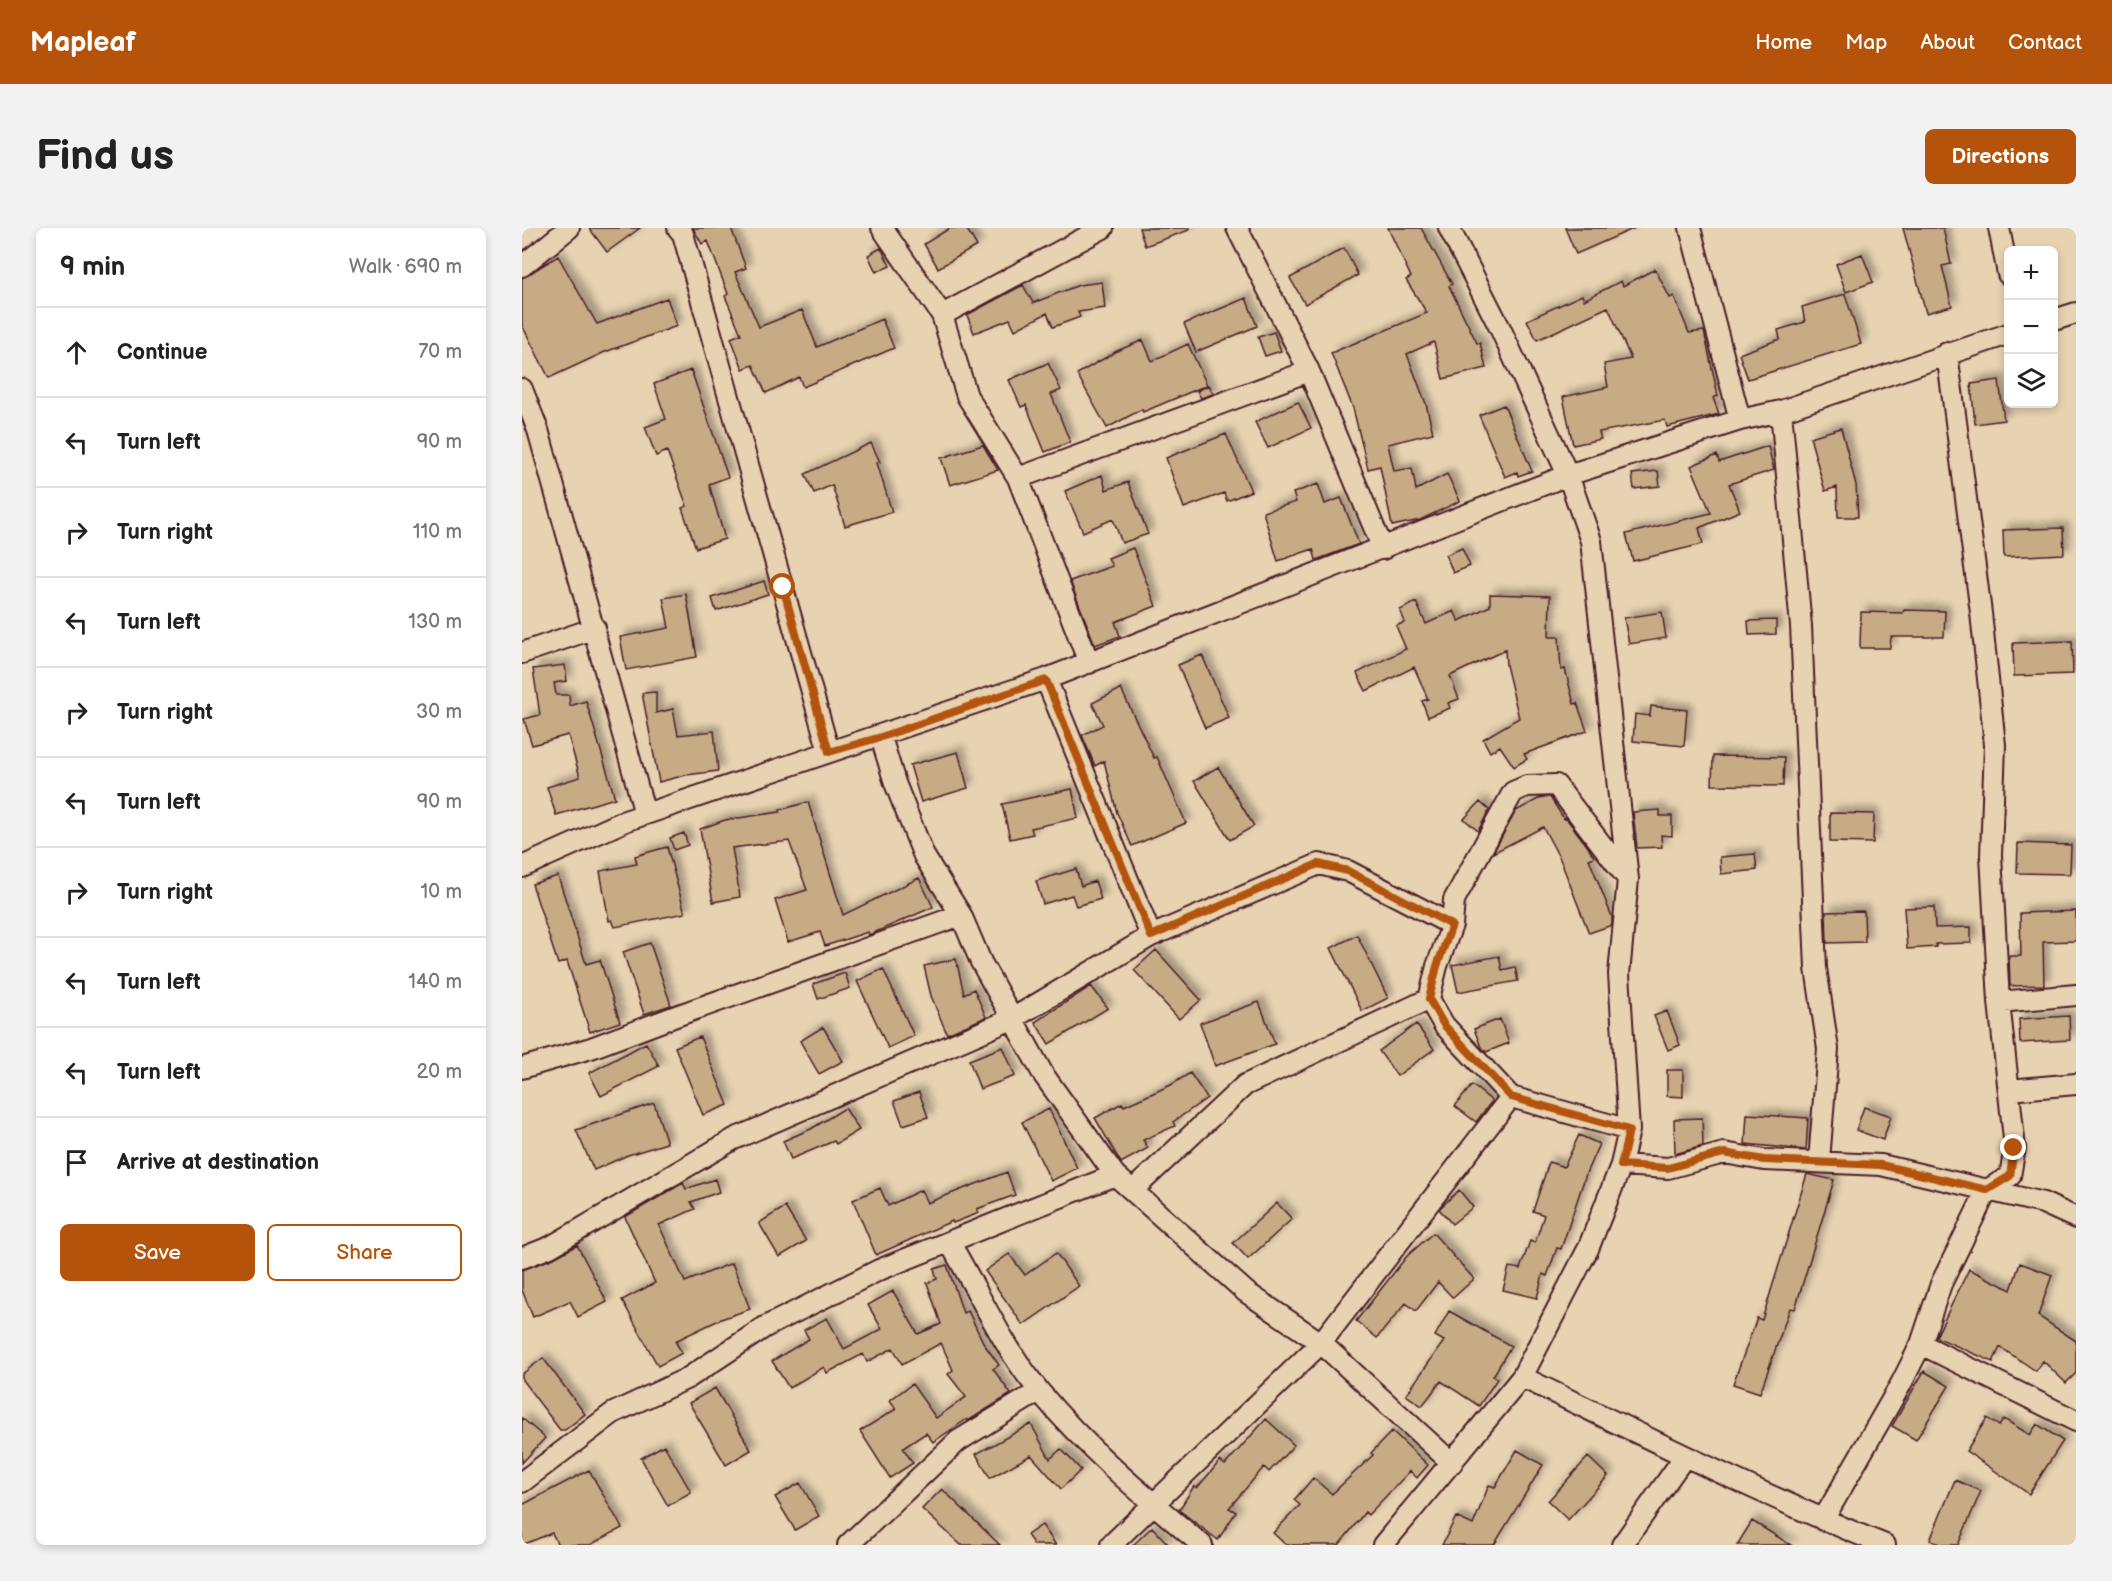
<!DOCTYPE html>
<html lang="en">
<head>
<meta charset="utf-8">
<style>
  :root { --surface:#fff; --page:#f2f2f2; --text:#222; --muted:#767676; --line:#e0e0e0; --accent:#b45309 }
  body { margin:0; font-family:"Balsamiq Sans",sans-serif; background:var(--page); color:var(--text) }
  .controls { position:absolute; right:18px; top:18px; display:grid; overflow:hidden; border-radius:9px; box-shadow:0 3px 9px #0003 }
  .controls button { width:54px; height:54px; display:grid; place-items:center; padding:0; border:0; border-bottom:2px solid var(--line); background:var(--surface); color:var(--text); font:30px sans-serif }
  .stop { position:absolute; width:18px; height:18px; margin:-14px; border:4px solid #b45309; border-radius:50%; background:#fff }
  .stop.end { background:#b45309; border-color:#fff; box-shadow:0 2px 6px #0008 }
  .list { margin:0; padding:0; list-style:none }
  h2 { display:flex; justify-content:space-between; align-items:center; height:78px; margin:0; padding:0 24px; font-size:26px }
  h2 small { font-size:20px; font-weight:400; color:var(--muted) }
  .list li { display:grid; grid-template-columns:39px 1fr auto; gap:18px; align-items:center; box-sizing:border-box; height:90px; padding:0 24px; border-top:2px solid var(--line) }
  .list b { display:block; font-size:22px; white-space:nowrap }
  .list em { font-size:20px; font-style:normal; color:var(--muted) }
  .actions { display:flex; gap:12px; padding:18px 24px }
  .actions a { flex:1; padding:14px 0; border:2px solid var(--accent); border-radius:9px; text-align:center; font-size:21px; color:var(--accent) }
  .actions .main { background:var(--accent); color:#fff }
  .icon { flex:none; width:33px; height:33px; fill:none; stroke:currentColor; stroke-width:2; stroke-linecap:round; stroke-linejoin:round }
  .map { position:relative; flex:none; width:1554px; height:1317px; overflow:hidden; border-radius:9px }
  header { display:flex; align-items:center; gap:36px; box-sizing:border-box; height:84px; padding:0 30px; background:var(--accent); color:#fff }
  header strong { font-size:28px }
  nav { display:flex; gap:33px; margin-inline-start:auto; font-size:21px }
  .intro { display:flex; align-items:center; justify-content:space-between; box-sizing:border-box; height:144px; padding:0 36px }
  h1 { margin:0; font-size:42px }
  .button { padding:15px 27px; border-radius:9px; background:var(--accent); color:#fff; font-size:21px; font-weight:700 }
  main { display:flex; gap:36px; padding:0 36px }
  aside { flex:1; background:var(--surface); border-radius:9px; box-shadow:0 3px 9px #0003 }
  .map>svg:first-child { display:block }
  .building { fill:#c6ab84; stroke:#4a1f2b; stroke-width:1.5; filter:url(#shadow) }
  .lines { fill:none; stroke-linecap:round; stroke-linejoin:round }
  .street-casing { stroke:#4a1f2b; stroke-width:24 }
  .street { stroke:#e7d2b1; stroke-width:20 }
  .route { stroke:#b45309; stroke-width:8 }
</style>
</head>
<body>
<header>
<strong>Mapleaf</strong>
<nav><a>Home</a><a>Map</a><a>About</a><a>Contact</a></nav>
</header>
<div class="intro"><h1>Find us</h1><a class="button">Directions</a></div>
<main>
<aside>
<h2>9 min<small>Walk · 690 m</small></h2>
<ul class="list">
<li><svg class="icon" aria-label="ahead" viewBox="0 0 24 24"><path d="M12 20V5M6 11l6-6 6 6"/></svg><div><b>Continue</b></div><em>70 m</em></li>
<li><svg class="icon" aria-label="left" viewBox="0 0 24 24"><path d="M17 20v-9H6M10 6l-5 5 5 5"/></svg><div><b>Turn left</b></div><em>90 m</em></li>
<li><svg class="icon" aria-label="right" viewBox="0 0 24 24"><path d="M7 20v-9h11M14 6l5 5-5 5"/></svg><div><b>Turn right</b></div><em>110 m</em></li>
<li><svg class="icon" aria-label="left" viewBox="0 0 24 24"><path d="M17 20v-9H6M10 6l-5 5 5 5"/></svg><div><b>Turn left</b></div><em>130 m</em></li>
<li><svg class="icon" aria-label="right" viewBox="0 0 24 24"><path d="M7 20v-9h11M14 6l5 5-5 5"/></svg><div><b>Turn right</b></div><em>30 m</em></li>
<li><svg class="icon" aria-label="left" viewBox="0 0 24 24"><path d="M17 20v-9H6M10 6l-5 5 5 5"/></svg><div><b>Turn left</b></div><em>90 m</em></li>
<li><svg class="icon" aria-label="right" viewBox="0 0 24 24"><path d="M7 20v-9h11M14 6l5 5-5 5"/></svg><div><b>Turn right</b></div><em>10 m</em></li>
<li><svg class="icon" aria-label="left" viewBox="0 0 24 24"><path d="M17 20v-9H6M10 6l-5 5 5 5"/></svg><div><b>Turn left</b></div><em>140 m</em></li>
<li><svg class="icon" aria-label="left" viewBox="0 0 24 24"><path d="M17 20v-9H6M10 6l-5 5 5 5"/></svg><div><b>Turn left</b></div><em>20 m</em></li>
<li><svg class="icon" aria-label="arrive" viewBox="0 0 24 24"><path d="M6 21V4h12l-3 4 3 4H6"/></svg><div><b>Arrive at destination</b></div></li>
</ul>
<div class="actions"><a class="main">Save</a><a>Share</a></div>
</aside>
<div class="map">
<svg width="1554" height="1317" viewBox="0 0 1554 1317">
  <defs>
    <filter id="shadow"><feDropShadow dx="5.5" dy="-5.5" stdDeviation="3" flood-color="#0004"/></filter>
  </defs>
  <rect width="100%" height="100%" fill="#e7d2b1"/>
  <filter id="ink" filterUnits="userSpaceOnUse"><feTurbulence type="fractalNoise" baseFrequency=".0167" numOctaves="2"/><feDisplacementMap in="SourceGraphic" scale="12" xChannelSelector="R" yChannelSelector="G"/><feConvolveMatrix kernelMatrix="1 2 1 2 8 2 1 2 1" color-interpolation-filters="sRGB"/></filter>
  <g filter="url(#ink)">
    <!-- building -->
    <path class="building" d="M67 0H118L85 24Z
      M171 0H209L224 40 213 44 237 99 280 82 295 119 360 91 372 120 281 159 277 149 244 165 231 137 221 141 209 110 219 106 203 68 206 66 186 13 180 16Z
      M428 0H444L455 18 416 40 402 16Z
      M617 0H667V2L623 18Z
      M866 0H899L930 56 927 58 955 115H958L964 140 921 151 912 114 885 126 904 176 911 205 866 216 872 243 890 240 894 262 925 246 938 273 898 292 870 298 858 238 846 241 831 180 809 125 905 85 884 52 889 49Z
      M1043 0H1113L1054 26Z
      M1381 0H1421L1429 36 1420 38 1430 78 1404 85Z
      M359 20 368 38 354 44 346 27Z
      M822 20 836 47 783 76 768 50Z
      M1340 26 1351 54 1324 64 1314 36Z
      M36 28 75 96 145 70 155 98 83 124 27 150 0 97V50Z
      M1133 41 1148 70 1152 68 1167 105 1182 103 1196 168 1191 170 1197 186 1145 199 1143 192 1077 204 1079 211 1051 217 1041 169 1086 159 1082 136 1109 131 1086 79 1015 112 1005 92 1060 67 1062 72 1099 53 1101 58Z
      M580 54 583 80 556 84 558 89 531 99 525 85 493 102 488 91 452 105 445 87 501 57 511 75 557 57Z
      M1323 66 1339 116 1226 151 1217 126 1258 111 1256 102 1283 94 1280 79Z
      M724 70 735 98 674 124 662 96Z
      M752 104 759 123 743 128 736 109Z
      M621 112 630 133 666 116 685 157 621 184 620 181 585 200 555 146 595 123Z
      M526 135 539 162 529 166 548 214 523 224 504 177 499 179 487 152Z
      M169 142 206 249 187 256 203 311 174 320 160 280 165 278 145 223 134 228 123 199 144 191 132 156Z
      M1477 152 1482 192 1453 196 1449 156Z
      M687 157 691 166 679 170 675 163Z
      M776 174 789 200 746 220 733 194Z
      M982 177 1010 243 996 248 995 244 983 249 957 187Z
      M1319 200 1334 257 1336 289H1316L1315 259 1303 263 1288 209Z
      M704 206 729 263 705 273 702 265 662 280 644 230Z
      M349 215 358 234 355 235 370 284 323 298 310 257 292 265 283 246Z
      M461 217 476 242 428 257 419 230Z
      M1246 218 1252 242 1207 256 1218 283 1177 300 1181 316 1111 333 1104 306 1189 285 1169 238 1195 227 1197 234Z
      M1136 243 1138 258 1112 261 1110 246Z
      M580 247 584 262 606 254 626 306 600 315 591 291 561 304 543 263Z
      M796 256 803 276 819 270 837 316 794 332 791 321 756 333 741 284 774 274 771 265Z
      M1541 300 1542 326 1482 329 1481 302Z
      M611 320 634 378 593 394 598 408 573 417 548 353 590 338 586 330Z
      M940 320 948 338 931 345 924 327Z
      M242 353 246 366 194 383 190 370Z
      M164 366 175 429 104 442 98 409 147 400 141 370Z
      M968 366 1028 368 1027 409H1037L1039 442 1043 441 1052 476 1055 475 1065 503 1002 526 1005 531 992 539 978 518 968 524 961 511 997 490 984 437 983 422 928 448 937 471 926 475 928 480 906 489 900 473 906 471 892 439 844 463 835 445 884 421 874 398 883 394 878 382 894 374 904 396 932 383 937 393 968 378Z
      M1382 382 1423 383 1422 409H1369L1368 420H1338L1339 384 1381 385Z
      M1140 384 1144 410 1107 416 1102 390Z
      M1254 392V406L1227 407 1226 393Z
      M1550 413 1551 446 1492 448 1491 415Z
      M680 427 707 490 683 500 656 437Z
      M43 437 45 453 32 455 34 467H47L48 478 64 473 93 570 34 587 25 559 58 549 46 507 10 517 2 491 18 487 11 441Z
      M599 461 632 530 635 529 664 595 610 618 595 585 582 533 573 538 560 507 581 497 570 475Z
      M134 464V485L151 481 156 507 192 503 196 543 164 547 137 554 120 465Z
      M1129 478 1165 482 1162 518 1111 513 1113 486 1128 488Z
      M436 524 446 560 399 574 388 537Z
      M1191 528 1262 529 1261 558 1190 557Z
      M696 539 732 598 708 612 672 553Z
      M550 561 556 590 509 600 511 606 488 611 480 576Z
      M1020 569H1028L1042 591 1044 590 1066 619 1072 629 1067 631 1090 689V697L1067 705 1038 631 1021 599 971 625 994 583Z
      M286 574 321 687 397 650 411 679 347 707 346 704 303 718 298 704 266 714 253 672 285 662 267 613 210 620 218 669 191 674 178 601 203 592 258 584V582Z
      M958 574 967 582 956 603 942 591Z
      M1138 582V588H1150V608L1139 607 1140 619 1115 620 1111 584Z
      M1308 585 1352 586 1351 615 1308 614Z
      M162 605 166 617 152 622 148 610Z
      M1496 615 1549 617 1548 646 1495 645Z
      M145 619 163 685 93 699 90 692 87 693 78 643 115 636 113 628Z
      M1233 626 1235 642 1199 646 1198 629Z
      M554 641 559 658 573 653 579 671 554 678 550 667 521 676 514 653Z
      M36 648 64 736 78 732 98 794 68 804 45 733 36 736 10 656Z
      M1412 679 1413 700 1449 699V715L1414 716V719L1385 721 1382 680Z
      M1342 683 1343 714 1305 715 1304 684Z
      M1554 683V713L1521 714 1522 757 1488 758 1487 728H1499L1498 685Z
      M835 707 866 770 840 783 809 720Z
      M128 715 149 777 122 786 101 724Z
      M634 722 679 772 657 791 612 742Z
      M977 728 980 742 993 739 996 753 936 764 930 737Z
      M434 731 442 766 452 761 464 789 425 806 409 768 402 738Z
      M361 741 392 808 366 820 335 753Z
      M323 745 328 760 296 771 291 756Z
      M569 758 586 780 527 816 513 794Z
      M737 774 753 816 693 838 678 795Z
      M1145 783 1158 817 1146 822 1132 788Z
      M1547 788 1548 812 1498 815 1497 791Z
      M978 791 987 815 964 824 959 819 952 801Z
      M894 796 912 821 875 848 857 823Z
      M301 799 321 833 297 846 278 813Z
      M178 809 206 877 181 887 153 819Z
      M124 815 137 838 79 868 67 845Z
      M481 819 493 848 458 861 447 832Z
      M1145 842H1161V869L1145 868Z
      M668 845 685 870 651 894 653 898 621 912 626 920 599 935 573 890 600 875 602 878 649 857Z
      M950 857 970 873 954 894 933 878Z
      M397 864 406 889 381 897 372 873Z
      M132 875 145 915 106 927 72 942 54 902Z
      M1342 879 1369 888 1361 912 1334 902Z
      M323 880 337 902 314 916 312 913 269 931 261 913 289 901Z
      M527 881 555 940 529 953 500 894Z
      M1225 886 1286 890 1284 922 1223 916Z
      M1180 890 1181 918 1153 926 1152 891Z
      M1057 907 1077 916 1065 943 1039 1021 1035 1020 1025 1048 1021 1046 1015 1070 981 1062 987 1039 998 1041 1008 1013 1013 1015 1022 987 1011 983 1027 934 1042 939Z
      M485 944 493 967 455 981 457 985 431 995 430 993 354 1027 331 972 358 960 366 978 399 962 405 975Z
      M1285 946 1312 952 1273 1081 1268 1080 1238 1165 1211 1156 1235 1090 1240 1092Z
      M193 951 197 964 169 974 173 981 137 997 163 1054 210 1035 228 1081 199 1091 153 1113 160 1125 136 1138 100 1072 133 1055 103 989 161 955 164 961Z
      M937 962 951 979 930 996 917 981Z
      M755 975 770 991 726 1031 711 1015Z
      M263 979 284 1013 257 1029 237 995Z
      M911 1005 952 1051 931 1070 916 1054 894 1083 884 1075 855 1110 834 1093 885 1028Z
      M55 1017 85 1074 56 1089 48 1073 11 1089 0 1062V1042L32 1030Z
      M534 1025 557 1058 501 1097 463 1043 487 1026 503 1047Z
      M1498 1035 1530 1047 1516 1088 1554 1113V1145L1544 1155 1521 1133 1514 1143 1478 1119 1471 1134 1414 1109 1447 1041 1489 1062Z
      M425 1037 441 1085 446 1083 462 1116 477 1137 471 1141 489 1166 446 1193 445 1191 411 1214 404 1205 381 1220 391 1235 368 1250 338 1203 374 1181 368 1172 390 1156 414 1190 444 1169 426 1146 431 1142 419 1115 380 1136 371 1120 345 1134 341 1126 305 1145 302 1139 267 1160 250 1133 287 1111 282 1102 305 1090 322 1121 360 1101 346 1077 371 1063 396 1106 419 1096 405 1055 415 1051 412 1041Z
      M927 1083 989 1118 971 1148 975 1151 957 1178 919 1153 900 1178 884 1167 922 1113 913 1108Z
      M21 1130 63 1186 43 1202H38L0 1152V1146Z
      M1402 1143 1427 1158 1394 1212 1370 1198Z
      M193 1160 229 1222 204 1237 167 1175Z
      M0 1190 23 1210 0 1235Z
      M1465 1190 1477 1198 1482 1191 1508 1207 1515 1196 1541 1213 1507 1266 1444 1223Z
      M744 1191 772 1217 747 1244 742 1239 707 1280 714 1284 696 1312 657 1282 672 1258 675 1260 698 1233 703 1237Z
      M509 1196 528 1231 539 1221 559 1242 539 1261 509 1227 468 1250 454 1226Z
      M870 1203 906 1237 895 1250 888 1243 846 1287 843 1284 817 1317H764L751 1305 778 1277 772 1272 791 1250 810 1266 851 1227 849 1225Z
      M142 1217 169 1264 146 1278 119 1230Z
      M995 1222 1021 1237 972 1317H920L934 1289 951 1297 967 1257 973 1259Z
      M1066 1229 1086 1248 1046 1292 1026 1273Z
      M67 1242 100 1300 68 1317H36L30 1305 0 1317V1277Z
      M1433 1252 1459 1263 1436 1317H1419L1408 1312Z
      M278 1255 297 1288 273 1302 253 1269Z
      M420 1261 478 1317H439L400 1281Z
      M1230 1293 1269 1317H1215Z
      M520 1297 534 1317H512L505 1307Z
      M630 1299 647 1317H611Z"/>
    <g class="lines">
      <!-- street casing -->
      <g class="street-casing">
        <path id="street" d="M156 0 161 6 307 524
          M360 0 420 87 445 168 496 250 567 435
          M715 0 787 143 861 321
          M1168 0 1218 192
          M1477 0 1486 46
          M0 38 47 0
          M420 87 581 0
          M1532 92 1554 85
          M1425 125 1459 385 1473 517 1469 627 1477 774
          M0 161 16 202 123 586
          M1259 183 1279 398 1294 740 1306 821 1297 933
          M496 250 787 143
          M0 425 73 400
          M524 451 629 708
          M359 509 373 555 402 628 439 687 459 734 521 846 593 947 724 1064 799 1115 930 1235
          M0 639 103 593 524 451 1046 247 1218 192 1259 183 1486 106
          M1106 651 1034 557 1005 558 991 564 932 672 930 697 915 738 907 771 922 797 989 869 1107 902
          M0 840 69 820 154 788 439 687
          M1487 862 1554 856
          M1099 937 1146 940 1202 925 1242 932 1359 937 1521 975 1554 990
          M611 962 723 857 907 771
          M428 1015C457 1065 481 1119 518 1164 565 1221 623 1269 680 1317
          M0 1030 28 1019 212 911 490 791 629 708 797 636 826 643 930 697
          M1399 1116 1554 1193
          M1000 1149C1120 1207 1239 1267 1363 1317
          M0 1254 91 1185 166 1150 243 1099 357 1042 593 947
          M1301 1292 1379 1156 1399 1116 1419 1056 1465 962 1488 948 1493 920 1477 774 1554 767
          M326 1317 436 1213 517 1163
          M589 1317 799 1115 989 869
          M861 1317 1000 1149 1066 1021 1099 937 1107 902 1097 746 1106 651 1069 313 1046 247 978 100 927 0
          M1100 1317 1163 1228"/>
      </g>
      <!-- street -->
      <use href="#street" class="street"/>
    </g>
  </g>
  <g class="lines" filter="url(#ink)">
    <!-- route -->
    <path class="route" d="M261 359 307 524 359 509 524 452 629 708 796 636 826 643 930 697 915 738 907 771 922 797 989 869 1107 902 1099 937 1146 940 1202 925 1242 932 1359 937 1465 962 1488 948 1492 920"/>
  </g>
</svg>
<div class="controls">
<button>+</button>
<button>−</button>
<button><svg class="icon" aria-label="layers" viewBox="0 0 24 24"><path d="M12 4l9 5-9 5-9-5zM3 14l9 5 9-5"/></svg></button>
</div>
<div class="stop" style="left:261px;top:359px"></div>
<div class="stop end" style="left:1492px;top:920px"></div>
</div>
</main>
</body>
</html>
